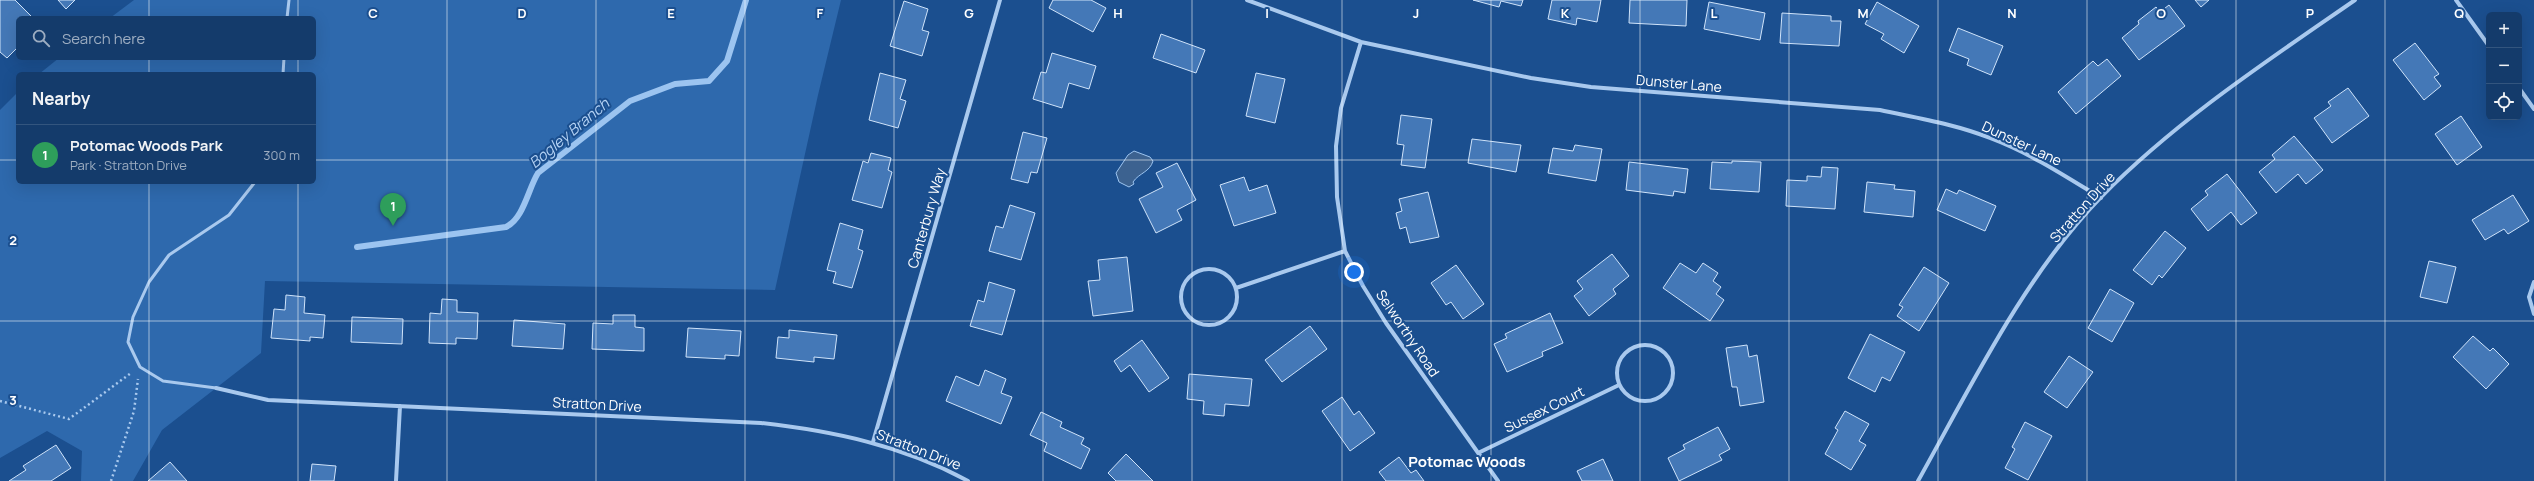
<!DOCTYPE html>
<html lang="en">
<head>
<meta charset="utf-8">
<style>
  :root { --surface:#143b6b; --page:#214673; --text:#f1f3f6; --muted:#9dadc1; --line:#33557e; --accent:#ffd166 }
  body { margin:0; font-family:Manrope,sans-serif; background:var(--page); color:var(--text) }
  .controls { position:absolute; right:12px; top:12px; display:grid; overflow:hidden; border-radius:6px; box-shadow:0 4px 16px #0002 }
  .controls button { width:36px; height:36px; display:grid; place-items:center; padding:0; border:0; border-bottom:1px solid var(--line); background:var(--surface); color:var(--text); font:20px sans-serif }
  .you { position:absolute; left:1354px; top:272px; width:14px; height:14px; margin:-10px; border:3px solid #fff; border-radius:50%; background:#1a73e8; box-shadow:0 0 0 6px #1a73e833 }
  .badge { display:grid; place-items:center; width:26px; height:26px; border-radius:50%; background:var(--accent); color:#fff; font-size:13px; font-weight:700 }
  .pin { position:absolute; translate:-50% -33px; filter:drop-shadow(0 1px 2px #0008) }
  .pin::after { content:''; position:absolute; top:21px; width:14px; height:12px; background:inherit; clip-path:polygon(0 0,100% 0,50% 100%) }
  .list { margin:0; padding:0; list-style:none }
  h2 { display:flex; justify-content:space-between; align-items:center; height:52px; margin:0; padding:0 16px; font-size:17px }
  h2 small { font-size:13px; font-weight:400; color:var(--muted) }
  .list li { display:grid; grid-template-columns:26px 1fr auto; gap:12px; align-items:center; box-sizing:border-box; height:60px; padding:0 16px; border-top:1px solid var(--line) }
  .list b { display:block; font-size:15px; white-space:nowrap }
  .list p { margin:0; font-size:13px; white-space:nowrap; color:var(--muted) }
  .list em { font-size:13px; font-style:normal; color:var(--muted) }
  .icon { flex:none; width:22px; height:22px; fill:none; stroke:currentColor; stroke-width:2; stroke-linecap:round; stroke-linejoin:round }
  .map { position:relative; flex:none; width:2534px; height:481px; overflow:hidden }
  .search { position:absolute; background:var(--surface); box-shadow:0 4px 16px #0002; left:16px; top:16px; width:300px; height:44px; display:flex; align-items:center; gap:10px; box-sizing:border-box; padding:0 14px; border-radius:6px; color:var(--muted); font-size:15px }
  .panel { position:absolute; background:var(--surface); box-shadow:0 4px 16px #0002; left:16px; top:72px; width:300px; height:112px; border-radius:6px }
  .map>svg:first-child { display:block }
  .green { fill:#2e69ad }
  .water { fill:#3c6290; stroke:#9cc4f0 }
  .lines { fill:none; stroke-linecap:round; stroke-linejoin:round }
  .stream { stroke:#9cc4f0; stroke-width:6 }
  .building { fill:#4478b7; stroke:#cfe3fa }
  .path { stroke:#a9c9ee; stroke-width:2.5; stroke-dasharray:2 3; stroke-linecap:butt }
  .lane { stroke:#a9c9ee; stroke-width:3 }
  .street { stroke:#a9c9ee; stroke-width:4 }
  .grid { fill:none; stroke:#fff; stroke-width:1; stroke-opacity:0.55 }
  .labels { text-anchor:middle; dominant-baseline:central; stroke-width:4; stroke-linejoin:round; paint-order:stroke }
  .street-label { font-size:14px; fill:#fff; stroke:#1b4f8f }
  .water-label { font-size:15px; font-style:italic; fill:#b5d3f5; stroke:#1b4f8f }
  .neighbourhood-label { font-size:15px; font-weight:bold; fill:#fff; stroke:#1b4f8f }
  .grid-label { font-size:13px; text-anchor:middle; font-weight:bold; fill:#fff; stroke:#1b4f8f; stroke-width:4; stroke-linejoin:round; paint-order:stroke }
</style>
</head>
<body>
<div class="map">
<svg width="2534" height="481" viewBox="0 0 2534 481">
  <rect width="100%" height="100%" fill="#1b4f8f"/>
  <!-- green -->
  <path class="green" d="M134 0H841L818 95 775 290 265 281 261 353 162 430 133 481H81L82 451 47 431 0 458V110L18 92V182H314V74H39L59 58H314V18H110Z"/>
  <!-- water -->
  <path class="water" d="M1134 151 1150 157 1153 161C1150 172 1139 173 1133 182L1134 184 1129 187 1119 182 1116 173 1128 155Z"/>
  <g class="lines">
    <!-- stream -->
    <path class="stream" d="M357 247 506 227C524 218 528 189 538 173L630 101 675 84 709 81 727 61 746 0"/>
  </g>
  <!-- building -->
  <path class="building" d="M0 0H15L33 18H18V47L7 58 0 52Z
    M58 0H75L66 9Z
    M1053 0H1091L1106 8 1093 32 1049 8Z
    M1473 0H1523L1521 6 1501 1 1499 7Z
    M1552 0H1601L1597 22 1577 18 1576 25 1548 19Z
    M1630 0H1687L1686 26 1629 23Z
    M2195 0H2209L2201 7Z
    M904 1 928 9 922 30 929 32 922 56 890 46Z
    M1709 2 1765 13 1760 40 1704 29Z
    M1877 2 1919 26 1904 53 1881 39 1884 34 1865 24Z
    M2169 5 2185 26 2139 60 2122 38 2139 24 2138 21 2156 7 2160 12Z
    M1782 13 1831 16V21H1841L1839 46 1780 43Z
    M1958 28 2003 46 1991 75 1967 65 1969 59 1949 51Z
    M1161 34 1205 50 1196 73 1153 58Z
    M2415 43 2439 74 2434 77 2441 86 2424 100 2393 60Z
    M1052 53 1096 66 1089 89 1069 83 1062 108 1033 99 1041 72 1046 73Z
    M2107 59 2121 76 2076 114 2058 92 2093 61 2098 66Z
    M880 73 906 80 900 99 906 101 898 128 869 120Z
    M1256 73 1285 79 1275 123 1246 116Z
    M2348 88 2369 116 2332 143 2314 118 2331 106 2328 102Z
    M1401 115 1432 119 1425 168 1401 165 1404 145 1397 144Z
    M2461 116 2482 147 2457 165 2435 134Z
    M1023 132 1047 138 1037 173 1031 172 1028 183 1011 179Z
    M2294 136 2323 170 2306 184 2298 174 2276 193 2259 172 2275 159 2272 155Z
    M1472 139 1521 145 1516 172 1468 163Z
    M1575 145 1602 149 1596 181 1548 173 1553 148 1573 151Z
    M871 153 891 158 888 170 892 172 882 208 852 200 863 161 868 163Z
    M1732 161 1761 162 1759 192 1710 189 1712 162 1732 163Z
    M1629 162 1688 169 1685 193 1674 191 1673 196 1626 190Z
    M1177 163 1196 200 1177 210 1182 220 1156 233 1139 199 1163 187 1156 173Z
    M1822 167 1838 168 1835 209 1786 206 1787 180 1807 181V176L1821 177Z
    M2227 174 2257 213 2241 225 2231 212 2208 231 2191 209 2208 195 2205 191Z
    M1244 177 1249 191 1267 185 1276 213 1234 226 1220 185Z
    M1867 182 1895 185 1894 189 1915 191 1913 217 1864 212Z
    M1946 189 1957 194 1959 190 1996 206 1985 231 1937 210Z
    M1428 192 1439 237 1410 243 1406 227 1400 229 1396 213 1402 211 1399 199Z
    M2513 195 2529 221 2508 234 2504 229 2485 240 2472 220Z
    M1010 205 1035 213 1021 260 989 251 996 226 1003 228Z
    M840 223 863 230 858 249 863 251 852 288 833 283 836 272 827 270Z
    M2165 231 2186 248 2162 278 2159 275 2152 285 2133 270Z
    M1612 254 1629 276 1613 289 1616 294 1589 316 1574 296 1583 289 1577 281Z
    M1127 257 1133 311 1093 316 1088 281 1100 280 1098 260Z
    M2429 261 2456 267 2447 303 2420 297Z
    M1680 263 1696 273 1703 263 1718 273 1713 281 1721 287 1716 294 1724 300 1710 321 1663 288Z
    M1456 265 1484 304 1463 319 1451 302 1446 305 1431 283Z
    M1924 267 1949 283 1919 331 1897 316 1903 307 1899 305Z
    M989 282 1015 290 1002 335 970 326 978 300 984 302Z
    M2110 289 2134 303 2112 342 2088 328Z
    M286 295 305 297 304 313 325 315 323 338 310 337V341L271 338 274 309 285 310Z
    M442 299 457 300V312L478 313 477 339 456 338V344L429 343 430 313 441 314Z
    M1550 313 1563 343 1542 352 1543 356 1507 372 1494 344 1507 338 1505 334Z
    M613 315H635V327L644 328V351L592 349 593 323 613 324Z
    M352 317 403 319 402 344 351 342Z
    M514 320 565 324 563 349 512 346Z
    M1310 326 1327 349 1282 382 1265 360Z
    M688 328 741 331 739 356 725 355V359L686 357Z
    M789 330 837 335 834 359 814 357V362L776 358 778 337 789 338Z
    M1870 334 1905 352 1890 381 1882 377 1875 392 1848 378Z
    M2473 336 2490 351 2493 348 2509 364 2486 389 2453 357Z
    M1142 340 1169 378 1149 392 1130 365 1121 372 1114 361Z
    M1747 345 1749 357 1757 355 1764 402 1740 406 1737 387H1732L1726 348Z
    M2069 356 2093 372 2067 408 2044 392Z
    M985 370 1006 379 1001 393 1012 397 1001 424 946 401 956 376 979 386Z
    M1189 374 1252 379 1249 406 1225 404 1224 416 1203 414 1204 401 1187 399Z
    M1342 397 1354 415 1359 411 1375 433 1350 451 1322 411Z
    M1845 411 1869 424 1859 441 1866 445 1851 470 1825 454 1838 430 1835 428Z
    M1041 412 1062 422 1060 427 1084 438 1081 444 1090 449 1081 469 1044 451 1047 443 1030 435Z
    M2025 422 2052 436 2028 480 2005 468 2015 449 2012 447Z
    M1718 427 1730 449 1719 455 1722 460 1679 481 1668 458 1685 449 1683 445Z
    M56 445 71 468 51 481H9L26 470 23 466Z
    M1126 454 1153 481H1116L1108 473Z
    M1399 457 1411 473 1416 470 1424 481H1386L1379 472Z
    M1603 459 1613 481H1582L1577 471Z
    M170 462 187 481H148Z
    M312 464 336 466 334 481H310Z"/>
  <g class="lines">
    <!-- path -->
    <path class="path" d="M0 401 69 419 131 373
      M111 481 134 411 138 379"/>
    <!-- lane -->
    <path class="lane" d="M287 18 289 0
      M283 74 284 58
      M216 388 163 381 140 367 128 342 133 317 149 282 169 255 229 215 255 182"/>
    <!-- street -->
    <path class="street" d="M1247 0 1361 42 1531 78 1591 87 1880 110C1917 118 1955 124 1990 138 2030 153 2065 176 2101 198
      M2456 0 2489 46
      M1361 42 1341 108 1336 146 1337 197 1345 251 1363 286 1386 323 1498 481
      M2519 88 2534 109
      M1181 297a28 28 0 1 1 56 0a28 28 0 1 1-56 0Z
      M2534 282 2529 297 2534 314
      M1236 288 1345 251
      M1617 373a28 28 0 1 1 56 0a28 28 0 1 1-56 0Z
      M216 388 268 400 761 423C833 431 904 446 968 481
      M873 442 1000 0
      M1478 453 1619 385
      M396 481 400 406
      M1918 481C1971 386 2025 275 2101 197 2177 120 2267 61 2355 0"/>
  </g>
  <!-- grid -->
  <path class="grid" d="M149 0V18M298 0V18M447 0V481M596 0V481M745 0V481M894 0V481M1043 0V481M1192 0V481M1342 0V481M1491 0V481M1640 0V481M1789 0V481M1938 0V481M2087 0V481M2236 0V481M2385 0V481M149 58V74M298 58V74M0 160H18M314 160H2534M149 182V481M298 182V481M0 321H2534"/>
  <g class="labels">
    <!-- street labels -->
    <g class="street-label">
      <text transform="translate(1679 83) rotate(5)">Dunster Lane</text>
      <text transform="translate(2022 143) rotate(25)">Dunster Lane</text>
      <text transform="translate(2082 207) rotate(-48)">Stratton Drive</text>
      <text transform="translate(926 218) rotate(-74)">Canterbury Way</text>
      <text transform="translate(1408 333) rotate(56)">Selworthy Road</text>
      <text transform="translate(597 404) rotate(3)">Stratton Drive</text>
      <text transform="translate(1544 409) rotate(-26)">Sussex Court</text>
      <text transform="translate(919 449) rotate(21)">Stratton Drive</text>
    </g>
    <!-- water labels -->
    <g class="water-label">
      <text transform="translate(569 133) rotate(-40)">Bogley Branch</text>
    </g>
    <!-- neighbourhood labels -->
    <g class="neighbourhood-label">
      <text x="1467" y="461">Potomac Woods</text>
    </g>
  </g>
  <g class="grid-label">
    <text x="373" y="18">C</text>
    <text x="522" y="18">D</text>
    <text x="671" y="18">E</text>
    <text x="820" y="18">F</text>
    <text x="969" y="18">G</text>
    <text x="1118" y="18">H</text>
    <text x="1267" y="18">I</text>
    <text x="1416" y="18">J</text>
    <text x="1565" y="18">K</text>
    <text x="1714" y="18">L</text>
    <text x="1863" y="18">M</text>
    <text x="2012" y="18">N</text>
    <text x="2161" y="18">O</text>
    <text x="2310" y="18">P</text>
    <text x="2459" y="18">Q</text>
    <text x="13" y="245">2</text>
    <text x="13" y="405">3</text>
  </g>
</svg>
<div class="controls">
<button>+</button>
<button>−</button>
<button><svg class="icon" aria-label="locate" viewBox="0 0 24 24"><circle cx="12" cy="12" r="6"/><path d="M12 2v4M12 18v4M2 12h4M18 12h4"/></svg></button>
</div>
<div class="you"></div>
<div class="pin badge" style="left:393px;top:226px;background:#2e9e5b">1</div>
<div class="search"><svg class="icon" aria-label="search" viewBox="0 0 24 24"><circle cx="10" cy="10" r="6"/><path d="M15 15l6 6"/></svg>Search here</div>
<section class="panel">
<h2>Nearby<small></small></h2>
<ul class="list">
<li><span class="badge" style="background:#2e9e5b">1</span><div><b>Potomac Woods Park</b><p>Park · Stratton Drive</p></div><em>300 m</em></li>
</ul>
</section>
</div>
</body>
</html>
